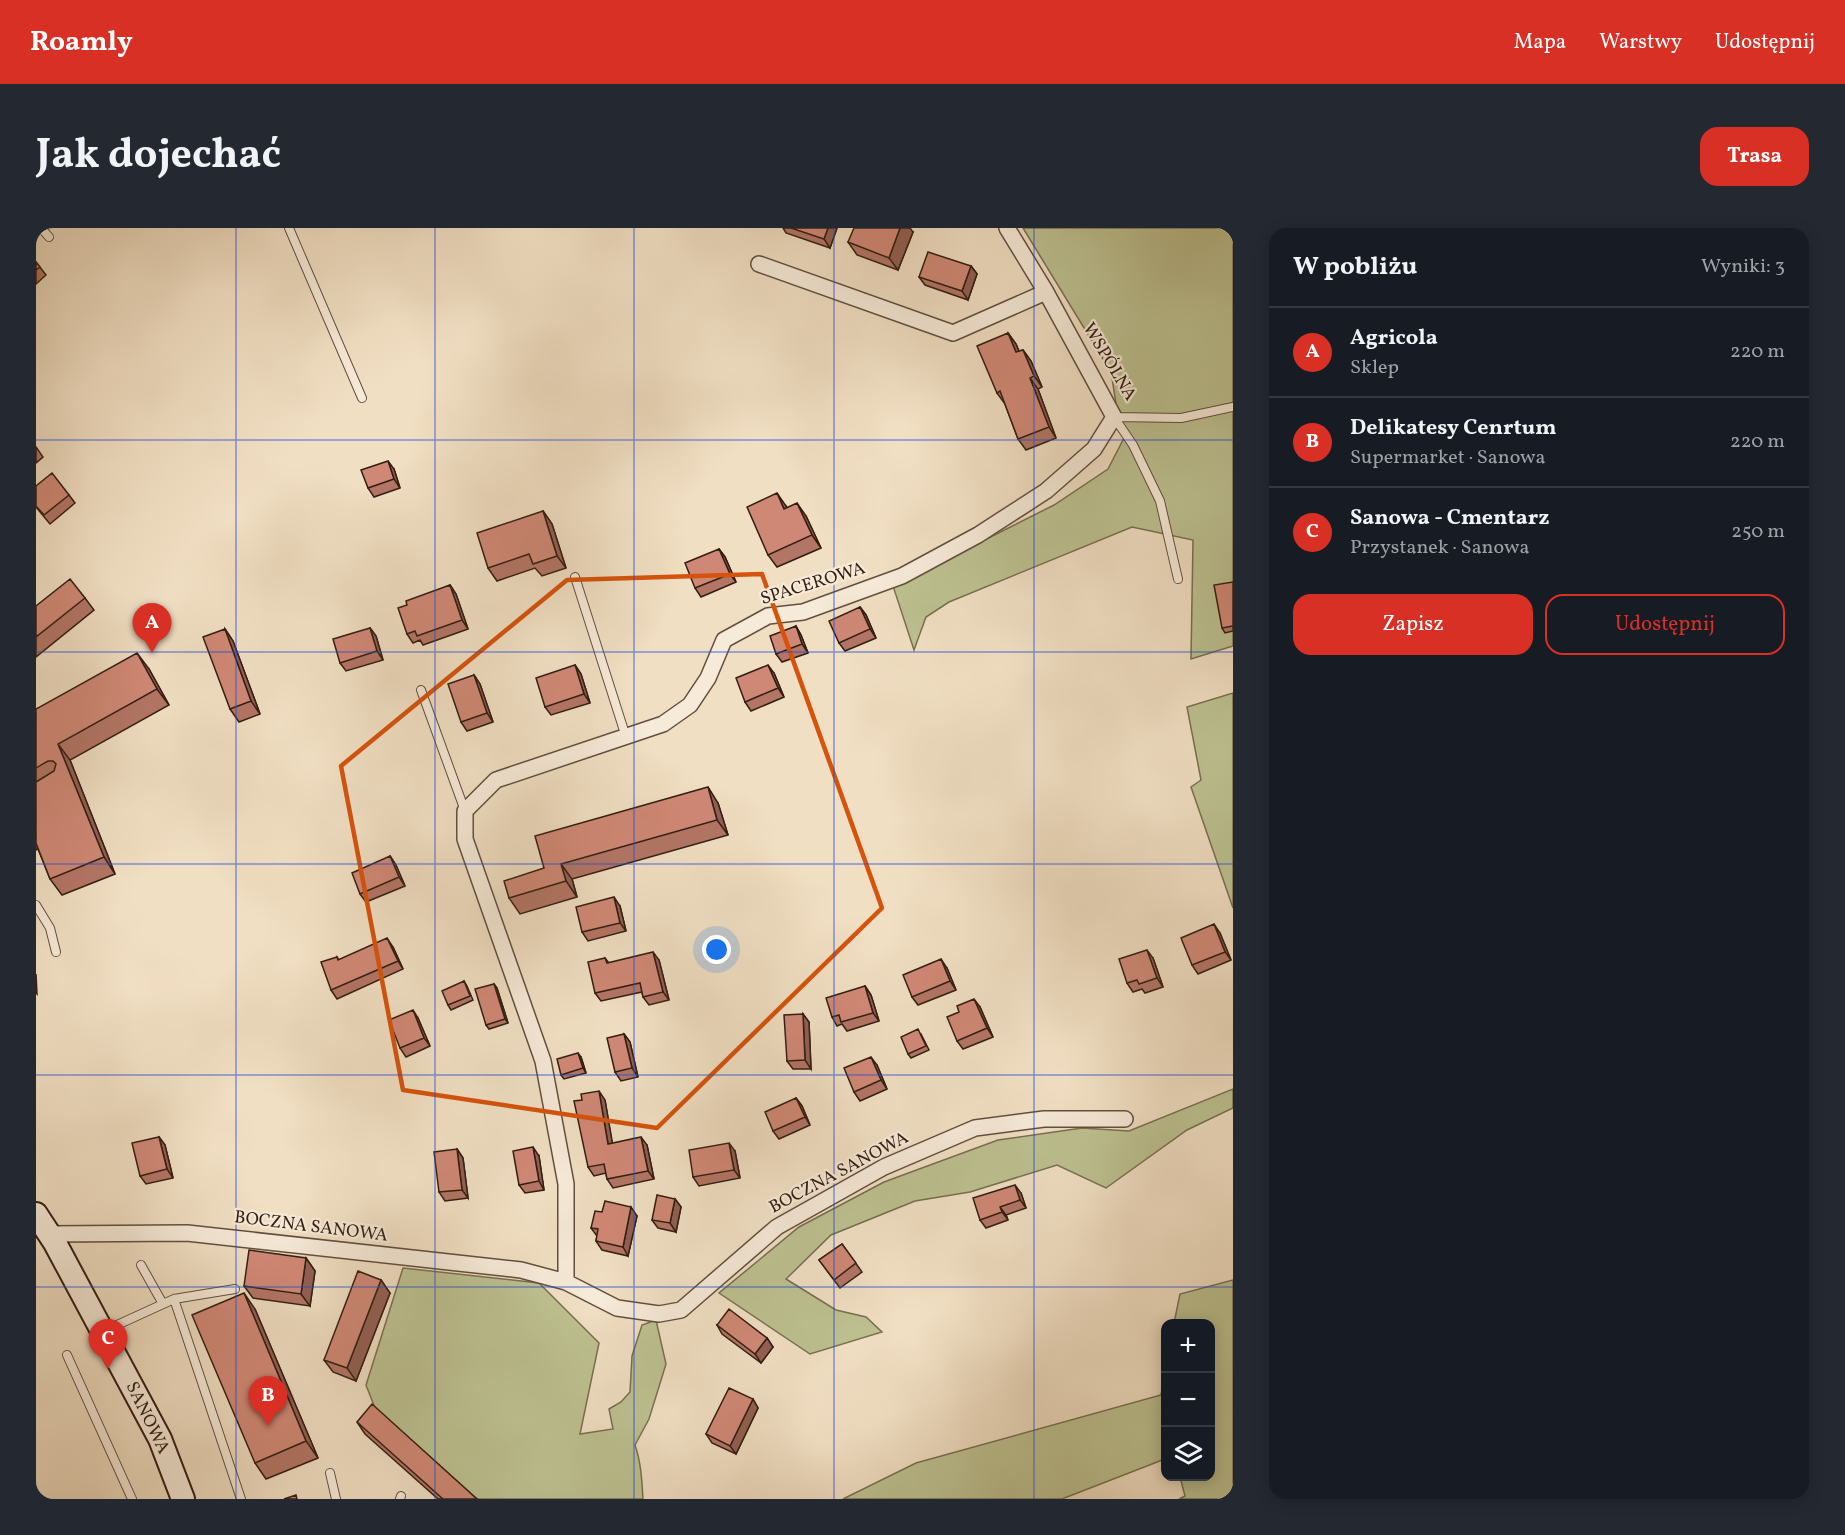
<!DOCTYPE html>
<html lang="pl">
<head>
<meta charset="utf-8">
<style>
  :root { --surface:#171b24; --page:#242831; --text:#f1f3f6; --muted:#9ea1a6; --line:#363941; --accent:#d93025 }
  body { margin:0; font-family:Vollkorn,serif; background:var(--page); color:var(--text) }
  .controls { position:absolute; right:18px; bottom:18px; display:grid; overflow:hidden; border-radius:12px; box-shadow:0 3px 15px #0003 }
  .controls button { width:54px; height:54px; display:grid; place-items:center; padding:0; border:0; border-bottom:2px solid var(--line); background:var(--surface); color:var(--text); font:30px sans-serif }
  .you { position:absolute; left:681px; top:722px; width:21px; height:21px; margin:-15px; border:4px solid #fff; border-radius:50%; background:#1a73e8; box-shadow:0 0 0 9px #1a73e833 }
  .badge { display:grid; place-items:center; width:39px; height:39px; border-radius:50%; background:var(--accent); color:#fff; font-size:20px; font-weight:700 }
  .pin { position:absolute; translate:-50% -50px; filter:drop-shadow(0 2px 3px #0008) }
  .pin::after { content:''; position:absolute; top:32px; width:21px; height:18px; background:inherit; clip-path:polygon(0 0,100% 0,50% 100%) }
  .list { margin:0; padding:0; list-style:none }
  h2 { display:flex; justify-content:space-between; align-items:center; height:78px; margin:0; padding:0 24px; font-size:26px }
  h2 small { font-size:20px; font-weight:400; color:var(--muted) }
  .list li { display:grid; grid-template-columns:39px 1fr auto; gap:18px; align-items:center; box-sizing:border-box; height:90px; padding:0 24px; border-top:2px solid var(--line) }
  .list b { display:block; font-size:22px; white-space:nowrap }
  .list p { margin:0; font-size:20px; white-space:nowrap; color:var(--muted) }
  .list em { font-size:20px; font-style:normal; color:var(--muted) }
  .actions { display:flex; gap:12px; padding:18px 24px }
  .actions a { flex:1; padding:14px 0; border:2px solid var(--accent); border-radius:18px; text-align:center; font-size:21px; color:var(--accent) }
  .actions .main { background:var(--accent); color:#fff }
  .icon { flex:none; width:33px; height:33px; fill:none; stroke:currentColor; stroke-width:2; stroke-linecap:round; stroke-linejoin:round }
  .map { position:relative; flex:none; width:1197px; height:1271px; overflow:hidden; border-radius:18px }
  header { display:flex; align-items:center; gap:36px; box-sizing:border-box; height:84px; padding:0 30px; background:var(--accent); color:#fff }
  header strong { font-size:28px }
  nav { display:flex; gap:33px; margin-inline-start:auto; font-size:21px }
  .intro { display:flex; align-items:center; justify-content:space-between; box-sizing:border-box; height:144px; padding:0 36px }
  h1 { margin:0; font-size:42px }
  .button { padding:15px 27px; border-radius:18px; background:var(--accent); color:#fff; font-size:21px; font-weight:700 }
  main { display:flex; gap:36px; padding:0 36px }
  aside { flex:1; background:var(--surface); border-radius:18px; box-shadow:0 3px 15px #0003 }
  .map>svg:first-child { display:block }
  .green { fill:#bdc191; stroke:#786f52; stroke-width:1.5 }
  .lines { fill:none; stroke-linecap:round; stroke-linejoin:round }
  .service-casing { stroke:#624e3f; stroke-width:10 }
  .minor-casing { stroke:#624e3f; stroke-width:18 }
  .secondary-casing { stroke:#331d13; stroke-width:26 }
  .service { stroke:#f6ead8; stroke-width:8 }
  .minor { stroke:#f6ead8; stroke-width:15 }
  .secondary { stroke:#f6ead8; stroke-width:22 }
  .wall { fill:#b37565; stroke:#331d13; stroke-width:1.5 }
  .shaded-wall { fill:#925f53; stroke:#331d13; stroke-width:1.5 }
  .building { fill:#d08876; stroke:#331d13; stroke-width:1.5 }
  .marked { fill:none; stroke:#d6530d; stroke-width:4.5; stroke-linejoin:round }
  .grid { fill:none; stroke:#1d4ed8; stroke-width:1.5; stroke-opacity:0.55 }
  .labels { text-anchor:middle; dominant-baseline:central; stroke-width:4.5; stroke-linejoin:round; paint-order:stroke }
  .street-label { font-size:18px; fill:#331d13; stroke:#f6ead8 }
</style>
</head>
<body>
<header>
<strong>Roamly</strong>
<nav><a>Mapa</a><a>Warstwy</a><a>Udostępnij</a></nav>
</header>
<div class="intro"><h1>Jak dojechać</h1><a class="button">Trasa</a></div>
<main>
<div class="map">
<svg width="1197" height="1271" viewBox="0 0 1197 1271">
  <rect width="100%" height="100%" fill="#f1dfc3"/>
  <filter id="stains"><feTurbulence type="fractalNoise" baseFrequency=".00333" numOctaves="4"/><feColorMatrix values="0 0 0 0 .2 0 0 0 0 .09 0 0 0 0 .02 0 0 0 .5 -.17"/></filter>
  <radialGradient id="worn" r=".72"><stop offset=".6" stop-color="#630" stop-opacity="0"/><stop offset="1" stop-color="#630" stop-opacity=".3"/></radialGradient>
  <!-- green -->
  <path class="green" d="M987 0H1197V418L1155 431 1157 312 1096 299 913 374 890 389 878 422 857 358 1018 277 1072 241 1090 206 1081 182 1075 144Z
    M1197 465V680L1155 559 1165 552 1151 479Z
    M1197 861V880L1151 902 1070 960 1021 937 934 964 879 973 795 1007 750 1051 800 1082 830 1089 846 1104 774 1126 683 1065 763 999 848 954 962 912 1046 900 1093 903Z
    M367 1040 503 1055 563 1115 544 1206 577 1201 573 1181 585 1174 594 1164 596 1128 606 1097 620 1092 630 1136 613 1191 599 1217C605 1234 606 1253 607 1271H441L339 1180 330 1157Z
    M1197 1052V1271H1143L1149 1268 1144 1249 1174 1248V1096L1138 1095 1144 1066Z
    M1129 1144V1231L1026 1271H807L880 1235 1125 1167Z"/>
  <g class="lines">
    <!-- service casing -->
    <g class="service-casing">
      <path id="service" d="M5 0 13 9
        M253 0 326 170
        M1078 189 1097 217 1124 273 1142 351
        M1078 189 1145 190 1197 179
        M539 349 590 509
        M385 462 429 583
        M0 677 14 700 20 724
        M105 1037 127 1076
        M138 1071 199 1061
        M68 1103 138 1071 205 1271
        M31 1127 96 1271
        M294 1245 300 1271
        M364 1271 365 1268"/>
    </g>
    <!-- minor casing -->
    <g class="minor-casing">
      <path id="minor" d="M723 36 917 105 1010 64
        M13 1006 151 1005 485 1042 530 1054 581 1080 623 1086 645 1082 741 999 848 939 939 900 1008 891H1089
        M530 1054V956L507 833 429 611V583L460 552 627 496 654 477 672 450 688 412 732 388 767 384 866 348 942 307 1010 263 1058 221 1078 189 1010 64 971 0"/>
    </g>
    <!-- secondary casing -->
    <g class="secondary-casing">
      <path id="secondary" d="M0 986 19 1015 124 1211 147 1271"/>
    </g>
    <!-- service -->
    <use href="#service" class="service"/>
    <!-- minor -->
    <use href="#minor" class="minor"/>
    <!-- secondary -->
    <use href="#secondary" class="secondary"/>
  </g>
  <!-- wall -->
  <path class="wall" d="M747 0H801L794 20 750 5Z
    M877 4 862 42 821 27 812 14Z
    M0 34 10 47 0 56Z
    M935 38 941 46 932 72 889 57 883 49Z
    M972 105 980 116 983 123 987 122 995 133 1006 159 1002 161 1020 210 990 222 982 211 969 176 961 165Z
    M0 219 7 229 0 235Z
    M358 241 364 260 338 269 332 260Z
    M0 258 33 267 39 275 14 296 0 279Z
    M750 278 751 280 770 288 785 320 741 339 732 327Z
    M507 283 516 296 530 340 506 348 499 340 461 353 452 340Z
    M683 321 689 329 700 354 665 369 659 360Z
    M1197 354V403L1189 405 1186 400Z
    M414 357 420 366 432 401 387 417 384 412 377 415 371 406V377Z
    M49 370 58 382 0 429V378Z
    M824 379 830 387 840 410 809 423 803 415Z
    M760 398 765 407 772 425 746 434 740 426Z
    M334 400 340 408 347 432 310 443 304 435Z
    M189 401 197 413 224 486 203 494 194 481Z
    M539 437 545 446 554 475 515 487 509 479Z
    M113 441 133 477 34 532 79 646 26 667 14 651 2 621 0 622V481Z
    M738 445 748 469 715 483 709 474Z
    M438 447 444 456 457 494 431 503 425 494Z
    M682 575 692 607 536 651 541 669 484 686 473 670 508 640Z
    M354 628 360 637 369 658 330 674 324 666Z
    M584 678 590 703 552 713 546 704Z
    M1184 705 1195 732 1162 746 1156 737Z
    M357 719 367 741 301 771 295 762 301 729 303 732Z
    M569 730 573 735 623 732 633 772 613 777 607 769 606 764 565 773 559 765Z
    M1117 730 1127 759 1109 765 1106 761 1097 764 1091 755Z
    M911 740 920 762 882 777 876 769Z
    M428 753 431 758 437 772 415 782 412 777Z
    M458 756 461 760 472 795 453 801 450 797Z
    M829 758 835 767 843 793 811 803 806 796 801 798 796 789Z
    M944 779 957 809 927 821 921 813Z
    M767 786 773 794 775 841H757L751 833Z
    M382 790 394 818 370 829 364 820Z
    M588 806 594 814 602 849 585 853 579 844Z
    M885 806 893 822 875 830 872 826Z
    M545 829 550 845 528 851 525 847Z
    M841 837 851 861 824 873 818 864Z
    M760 870 766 878 774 897 743 911 737 903Z
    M569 872 576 915 611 917 618 951 577 960 571 951 570 945 558 948 552 939Z
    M123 909 129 917 137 950 110 956 104 948Z
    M421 921 427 930 432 970 409 973 403 964Z
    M699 923 704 950 663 958 657 949Z
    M503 928 508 962 489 965 483 957Z
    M960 964 985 965 990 980 970 987 972 992 950 1000 944 992Z
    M639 971 645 979 640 1004 622 1000 616 992Z
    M566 984 601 988 592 1028 566 1022 560 1013 561 1008 555 1000Z
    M806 1016 826 1044 804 1060 783 1032Z
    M270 1030 279 1043 274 1078 217 1070 208 1058Z
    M345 1052 354 1065 320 1153 297 1144 288 1132Z
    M219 1081 282 1230 230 1251 219 1235Z
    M681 1097 731 1110 737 1119 725 1135 686 1106Z
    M717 1171 722 1180 700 1226 676 1215 670 1206Z
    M321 1194 441 1271H402L329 1206Z"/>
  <!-- shaded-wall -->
  <path class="shaded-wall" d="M792 0H801L794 20 788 11Z
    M864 0H874L877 4 862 42 853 30Z
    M935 38 941 46 932 72 926 63Z
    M972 105 980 116 988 135 980 124Z
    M987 122 995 133 1006 159 998 148Z
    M994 150 1002 161 1020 210 1013 199Z
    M352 233 358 241 364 260 358 251Z
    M741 265 750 278 757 294 748 281Z
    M761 275 770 288 785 320 776 307Z
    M507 283 516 296 530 340 521 328Z
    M683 321 689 329 700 354 694 346Z
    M414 357 420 366 432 401 426 392Z
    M824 379 830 387 840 410 834 401Z
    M760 398 765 407 772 425 766 416Z
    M334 400 340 408 347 432 341 423Z
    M189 401 197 413 224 486 215 473Z
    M101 425 113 441 133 477 121 461Z
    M539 437 545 446 554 475 548 466Z
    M732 437 738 445 748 469 742 460Z
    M438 447 444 456 457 494 451 485Z
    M22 516 34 532 79 646 68 629Z
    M672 559 682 575 692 607 681 592Z
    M354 628 360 637 369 658 363 649Z
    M525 636 536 651 541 669 530 653Z
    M578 669 584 678 590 703 584 695Z
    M1178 696 1184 705 1195 732 1189 724Z
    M351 710 357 719 367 741 362 733Z
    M1111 722 1117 730 1127 759 1121 750Z
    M617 724 623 732 633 772 627 764Z
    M905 731 911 740 920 762 914 753Z
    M0 746 1 766 0 765Z
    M458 756 461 760 472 795 469 791Z
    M829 758 835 767 843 793 837 785Z
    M938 771 944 779 957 809 951 800Z
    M377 782 382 790 394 818 388 810Z
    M767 786 773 794 775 841 769 832Z
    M588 806 594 814 602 849 596 840Z
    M542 825 545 829 550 845 547 840Z
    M835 829 841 837 851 861 845 852Z
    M563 863 569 872 578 924 572 916Z
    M760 870 766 878 774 897 769 889Z
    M123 909 129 917 137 950 131 941Z
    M605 909 611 917 618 951 612 943Z
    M693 915 699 923 704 950 698 942Z
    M497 919 503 928 508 962 503 953Z
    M421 921 427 930 432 970 426 962Z
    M979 957 985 965 990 980 984 972Z
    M639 971 645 979 640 1004 634 995Z
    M595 979 601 988 592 1028 587 1019Z
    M964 979 970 987 972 992 966 984Z
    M270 1030 279 1043 274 1078 265 1066Z
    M345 1052 354 1065 320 1153 311 1140Z
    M208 1065 219 1081 282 1230 270 1213Z
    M731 1110 737 1119 725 1135 719 1126Z
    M717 1171 722 1180 700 1226 694 1218Z"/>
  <!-- building -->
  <path class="building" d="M755 0H792L788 11Z
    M818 0H864L853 30 812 14Z
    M892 24 935 38 926 63 883 49Z
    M0 34 4 39 0 42Z
    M972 105 980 124 987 122 998 148 994 150 1013 199 982 211 964 163 961 165 941 118Z
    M352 233 358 251 332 260 325 242Z
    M16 245 33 267 8 287 0 278V258Z
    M741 265 748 281 761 275 776 307 732 327 711 279Z
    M507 283 521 328 497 336 493 326 452 340 441 305Z
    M683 321 694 346 659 360 649 335Z
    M34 351 49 370 0 409V378Z
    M1197 354V398L1186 400 1178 357Z
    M414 357 426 392 381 408 379 403 371 406 362 380 371 377 370 373Z
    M824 379 834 401 803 415 793 393Z
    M760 398 766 416 740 426 734 408Z
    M334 400 341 423 304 435 297 411Z
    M189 401 215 473 194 481 167 409Z
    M101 425 121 461 22 516 68 629 14 651 0 615V554L18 543 20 536 17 533H12L0 540V481Z
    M539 437 548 466 509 479 500 450Z
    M732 437 742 460 709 474 700 450Z
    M438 447 451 485 425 494 412 456Z
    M672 559 681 592 525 636 530 653 473 670 468 653 508 640 499 608Z
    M354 628 363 649 324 666 316 645Z
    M578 669 584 695 546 704 540 679Z
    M1178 696 1189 724 1156 737 1145 710Z
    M351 710 362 733 295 762 285 734 301 729 302 732Z
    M1111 722 1121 750 1103 756 1101 752 1091 755 1083 731Z
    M617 724 627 764 607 769 604 755 559 765 552 734 569 730 571 735Z
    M905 731 914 753 876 769 867 747Z
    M428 753 434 768 412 777 406 763Z
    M458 756 469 791 450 797 439 761Z
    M829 758 837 785 805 794 803 787 796 789 790 770Z
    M938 771 951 800 921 813 911 789 923 784 921 778Z
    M377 782 388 810 364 820 353 792Z
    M767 786 769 832 751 833 748 787Z
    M882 801 890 818 872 826 865 809Z
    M588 806 596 840 579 844 571 810Z
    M542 825 547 840 525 847 521 831Z
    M835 829 845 852 818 864 808 840Z
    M563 863 572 916 605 909 612 943 571 951 568 936 552 939 538 873 546 872 545 866Z
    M760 870 769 889 737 903 729 884Z
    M123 909 131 941 104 948 96 915Z
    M693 915 698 942 657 949 653 922Z
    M497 919 503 953 483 957 477 923Z
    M421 921 426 962 403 964 398 924Z
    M979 957 984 972 964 979 966 984 944 992 937 970Z
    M621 967 639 971 634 995 616 992Z
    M569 973 595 979 587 1019 560 1013 562 1001 555 1000 559 983 566 984Z
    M806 1016 820 1035 798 1052 783 1032Z
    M213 1022 270 1030 265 1066 208 1058Z
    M322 1043 345 1052 311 1140 288 1132Z
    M208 1065 270 1213 219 1235 156 1087Z
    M693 1081 731 1110 719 1126 681 1097Z
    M693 1160 717 1171 694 1218 670 1206Z
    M336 1176 441 1271H407L321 1194Z
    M260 1267 261 1271H248Z"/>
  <!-- marked area -->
  <path class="marked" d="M726 346 846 680 621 900 367 862 305 538 531 352Z"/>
  <!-- grid -->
  <path class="grid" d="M200 0V1271M399 0V1271M598 0V1271M798 0V1271M998 0V1271M0 212H1197M0 424H1197M0 636H1197M0 847H1197M0 1059H1197"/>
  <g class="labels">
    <!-- street labels -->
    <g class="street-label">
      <text transform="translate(1073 134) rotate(59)">WSPÓLNA</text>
      <text transform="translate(777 356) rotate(-17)">SPACEROWA</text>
      <text transform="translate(803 945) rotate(-28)">BOCZNA SANOWA</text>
      <text transform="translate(275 999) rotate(7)">BOCZNA SANOWA</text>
      <text transform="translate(111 1190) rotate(64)">SANOWA</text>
    </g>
  </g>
  <rect width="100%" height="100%" filter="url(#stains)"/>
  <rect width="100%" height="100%" fill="url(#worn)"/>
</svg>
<div class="controls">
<button>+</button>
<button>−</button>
<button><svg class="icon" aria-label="layers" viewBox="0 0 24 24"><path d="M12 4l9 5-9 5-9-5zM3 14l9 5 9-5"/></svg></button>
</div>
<div class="you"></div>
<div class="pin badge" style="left:116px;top:425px">A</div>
<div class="pin badge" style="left:232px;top:1198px">B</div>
<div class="pin badge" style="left:72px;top:1141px">C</div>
</div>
<aside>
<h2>W pobliżu<small>Wyniki: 3</small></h2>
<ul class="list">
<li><span class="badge">A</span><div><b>Agricola</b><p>Sklep</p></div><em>220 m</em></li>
<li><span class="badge">B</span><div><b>Delikatesy Cenrtum</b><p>Supermarket · Sanowa</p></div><em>220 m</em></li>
<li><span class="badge">C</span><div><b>Sanowa - Cmentarz</b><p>Przystanek · Sanowa</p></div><em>250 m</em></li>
</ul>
<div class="actions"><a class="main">Zapisz</a><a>Udostępnij</a></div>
</aside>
</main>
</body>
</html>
